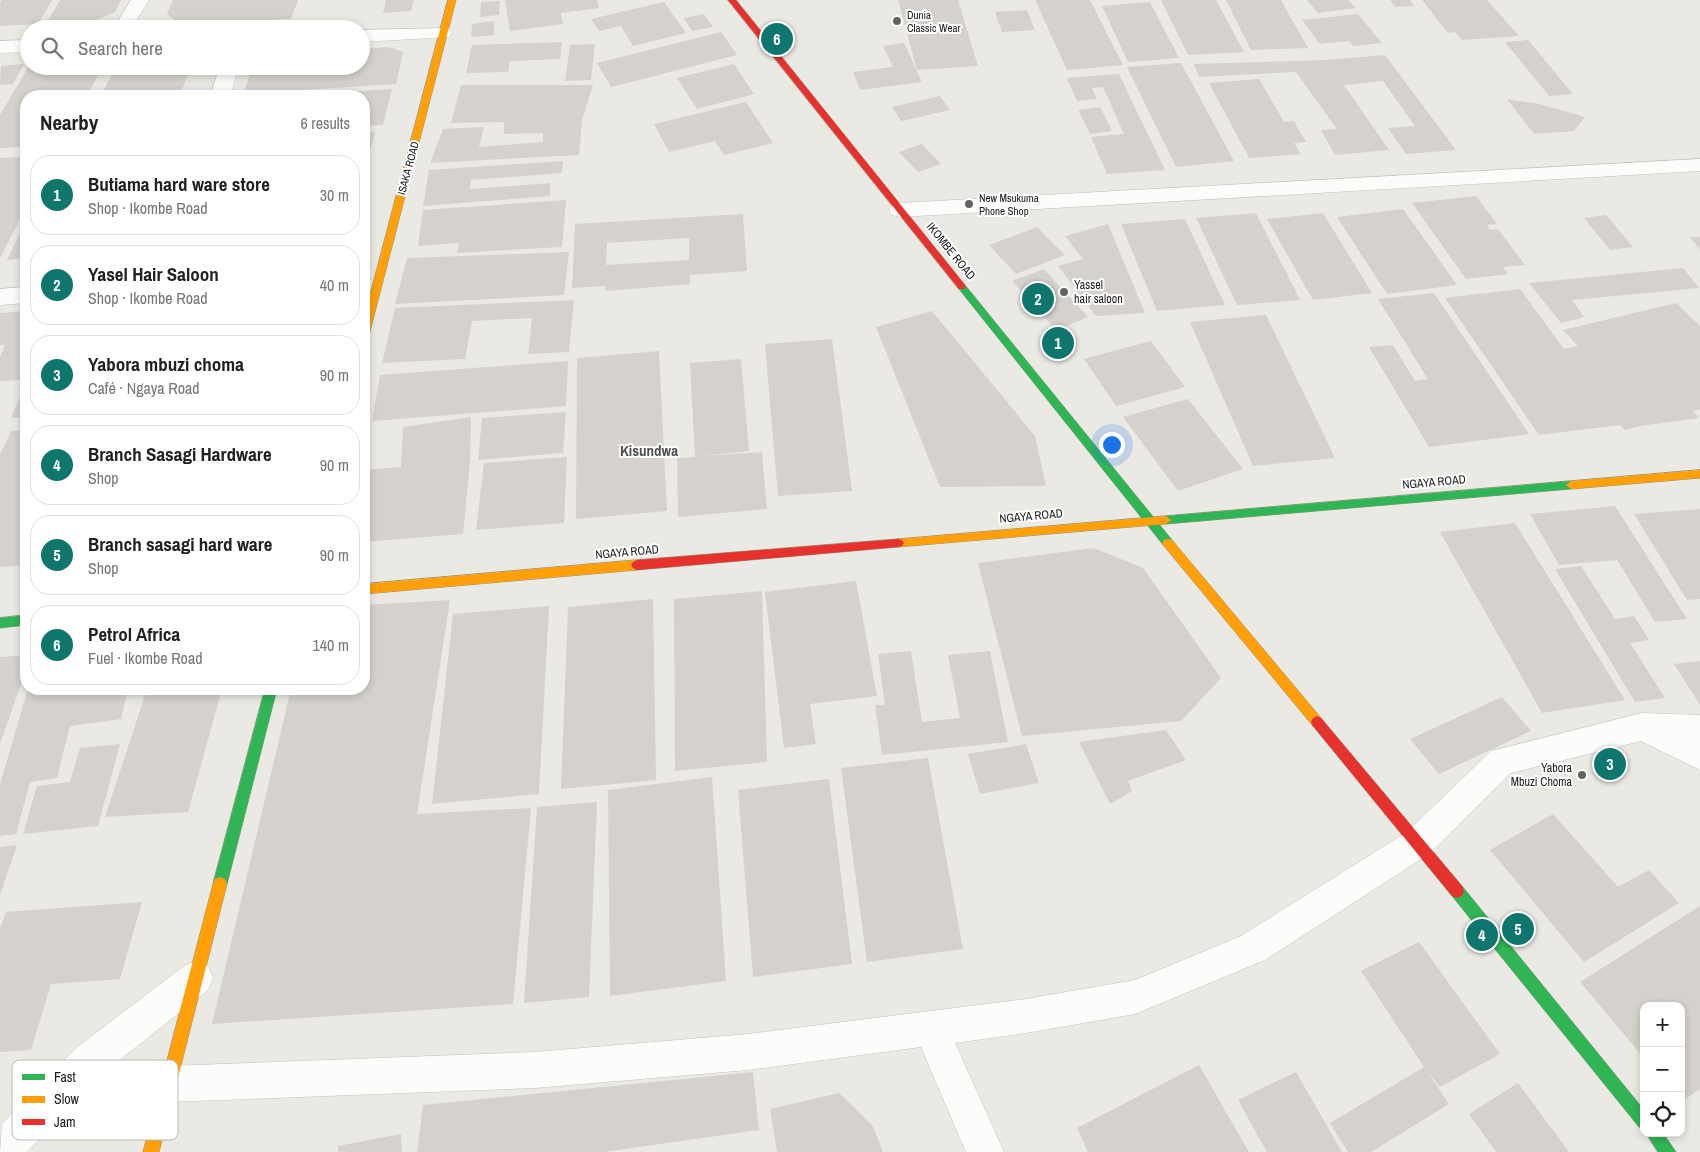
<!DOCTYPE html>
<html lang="en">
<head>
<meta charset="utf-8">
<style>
  :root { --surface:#fff; --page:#f6f6f6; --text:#202124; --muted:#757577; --line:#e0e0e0; --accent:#0f766e }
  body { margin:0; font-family:"Archivo Narrow",sans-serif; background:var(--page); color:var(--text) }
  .controls { position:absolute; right:15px; bottom:15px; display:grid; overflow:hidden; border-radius:10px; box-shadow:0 2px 8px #0003 }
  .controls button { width:45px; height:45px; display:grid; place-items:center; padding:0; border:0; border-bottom:1px solid var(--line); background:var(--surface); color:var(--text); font:25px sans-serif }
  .you { position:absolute; left:1111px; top:444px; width:18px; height:18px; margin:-12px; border:4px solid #fff; border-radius:50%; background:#1a73e8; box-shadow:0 0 0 8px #1a73e833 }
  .badge { display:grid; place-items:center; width:32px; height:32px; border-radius:50%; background:var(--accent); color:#fff; font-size:16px; font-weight:700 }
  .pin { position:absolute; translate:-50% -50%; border:2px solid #fff; box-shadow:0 1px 5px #0006 }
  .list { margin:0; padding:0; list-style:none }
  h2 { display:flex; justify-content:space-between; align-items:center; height:65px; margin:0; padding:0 20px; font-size:21px }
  h2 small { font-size:16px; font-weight:400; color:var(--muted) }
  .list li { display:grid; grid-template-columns:32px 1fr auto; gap:15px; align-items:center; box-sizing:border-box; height:80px; margin:0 10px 10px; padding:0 10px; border:1px solid var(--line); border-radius:20px }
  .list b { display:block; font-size:19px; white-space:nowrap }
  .list p { margin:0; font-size:16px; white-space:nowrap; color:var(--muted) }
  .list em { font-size:16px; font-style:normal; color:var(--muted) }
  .icon { flex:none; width:28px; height:28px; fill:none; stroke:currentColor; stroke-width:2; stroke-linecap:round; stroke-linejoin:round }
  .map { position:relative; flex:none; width:1700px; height:1152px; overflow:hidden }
  .search { position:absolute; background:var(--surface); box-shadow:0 2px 8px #0003; left:20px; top:20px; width:350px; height:55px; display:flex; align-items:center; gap:12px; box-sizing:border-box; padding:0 18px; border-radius:28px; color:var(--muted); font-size:19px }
  .panel { position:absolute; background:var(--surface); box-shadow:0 2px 8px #0003; left:20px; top:90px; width:350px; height:605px; border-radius:20px }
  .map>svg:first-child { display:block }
  .building { fill:#d5d2ce; fill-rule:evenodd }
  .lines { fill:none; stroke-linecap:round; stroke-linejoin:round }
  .street-casing { stroke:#c2c2c0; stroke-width:1 }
  .fast-casing { stroke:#91947c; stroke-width:1 }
  .slow-casing { stroke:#91947c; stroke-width:1 }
  .jam-casing { stroke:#91947c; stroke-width:1 }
  .street { fill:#fcfcfb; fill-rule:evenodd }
  .fast { fill:#30b455; fill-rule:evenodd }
  .slow { fill:#ff9f0a; fill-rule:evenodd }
  .jam { fill:#e5322d; fill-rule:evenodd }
  .poi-dot { fill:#636361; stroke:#fff; stroke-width:2 }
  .labels { text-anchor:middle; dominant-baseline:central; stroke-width:4; stroke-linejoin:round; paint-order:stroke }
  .far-poi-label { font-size:11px; fill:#1b1b1b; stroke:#fff; text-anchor:start }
  .far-street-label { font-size:11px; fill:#1b1b1b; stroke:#fff }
  .street-label { font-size:12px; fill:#1b1b1b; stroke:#fff }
  .poi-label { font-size:12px; fill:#1b1b1b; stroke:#fff; text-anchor:start }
  .quarter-label { font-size:15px; font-weight:bold; fill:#4e4e4e; stroke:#fff }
  .key { fill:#fff; stroke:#bbb; stroke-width:1 }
  .key-label { font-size:14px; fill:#1b1b1b }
</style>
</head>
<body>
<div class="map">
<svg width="1700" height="1152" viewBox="0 0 1700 1152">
  <rect width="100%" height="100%" fill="#eae9e4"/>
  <!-- building -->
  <path class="building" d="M2 0H52L38 24 0 26V4Z
    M60 0H121L115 12 89 23 45 25Z
    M173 0H298L291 19 180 24 167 14Z
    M386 0H414L411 11 383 13Z
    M505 0H597L599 8 561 13 563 24 510 31Z
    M898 0H958L978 66 917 70Z
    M1035 0H1090L1123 65 1067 70Z
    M1161 0H1216L1244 52 1188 55Z
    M1226 0H1281L1308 48 1251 50Z
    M1307 0H1349L1355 8 1318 13Z
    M1390 0H1410L1414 6 1395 7Z
    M1422 0H1487L1519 36 1462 40 1455 32 1448 33Z
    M500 1 499 15 480 17 481 2Z
    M664 2 686 33 633 46 621 26 599 31 591 19Z
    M1150 2 1179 58 1128 62 1102 6Z
    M1027 10 1035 30 1002 32 995 12Z
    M704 14 713 27 692 31 684 18Z
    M1358 14 1382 43 1353 46 1349 41 1320 44 1302 20Z
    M494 21V35L471 37 472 24Z
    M721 32 737 55 611 87 597 63Z
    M1528 40 1573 94 1549 96 1505 42Z
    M562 42 560 59 510 61 508 72 466 73 472 45Z
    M904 43 922 82 860 90 853 72 893 67 883 46Z
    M595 44 591 80 565 81 570 45Z
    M389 47 403 52 396 84 243 94 253 66H361V49Z
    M1385 55 1456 150 1406 154 1388 128 1415 126 1383 81 1344 85 1389 150 1335 155 1321 130 1337 129 1296 72 1199 77 1194 64 1326 60Z
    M1181 63 1234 161 1176 167 1127 67Z
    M24 64 13 84 0 85 1 66Z
    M734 64 754 94 697 109 677 78Z
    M29 66H103L87 96H26V147L0 148V115Z
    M116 66H192L179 96H101Z
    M1119 74 1165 170 1107 174 1091 137 1124 134 1103 87 1092 88 1097 99 1077 101 1067 78Z
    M1259 79 1284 122 1294 121 1306 142 1294 143 1301 154 1249 158 1209 83Z
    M461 85H593L582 120 579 155 430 163 443 129 484 127 479 147 543 142V133L504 134V122L451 123Z
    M392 89 383 125 364 126V96H280Z
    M940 96 950 110 901 121 892 107Z
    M1507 99 1539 104 1585 117 1574 131 1534 134Z
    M746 102 773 143 724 155 715 141 669 152 654 124Z
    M1100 107 1112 131 1090 134 1078 110Z
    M364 132H375L364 173Z
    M922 144 941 164 918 172 899 152Z
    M26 157V208L0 258V158Z
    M563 161 562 173 471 180 470 189 550 183V196L423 206 429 170Z
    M1476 196 1497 224 1487 225 1490 230 1498 229 1525 265 1503 267 1508 274 1466 279 1412 203Z
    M566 200 562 247 457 253 459 243 418 246 423 210Z
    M1403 209 1457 285 1387 294 1337 217Z
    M1256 213 1300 300 1237 305 1196 218Z
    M1323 213 1372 293 1313 300 1267 219Z
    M743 214 747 271 690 275V284L606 291 605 286 572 288 575 224ZM689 238V260L606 265 607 243Z
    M1606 215 1633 247 1610 250 1584 218Z
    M1185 219 1225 305 1157 311 1121 224Z
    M26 221V258L7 260Z
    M1108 224 1145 313 1096 316 1058 266 1083 259 1065 236Z
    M1037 227 1065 255 1016 274 989 245Z
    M1690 237H1700V250Z
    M569 252 564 295 395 304 407 258Z
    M1683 268 1699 288 1572 300 1584 317 1561 323 1529 283Z
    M1044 269 1088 317 1056 330 1012 281Z
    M1520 289 1564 349 1578 346 1563 330 1676 303 1700 326V409L1693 411 1699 418 1640 426 1625 430 1620 425 1539 435 1445 298Z
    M1434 293 1529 434 1429 447 1369 347 1393 345 1415 381 1428 379 1378 299Z
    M574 300 569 352 528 354 532 318 472 321 465 359 382 363 395 308Z
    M26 311V363L20 380 0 381V357L5 345H0V313Z
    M932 311 1035 436 1046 486 940 487 876 327Z
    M1266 315 1335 458 1253 466 1190 322Z
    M832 339 852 491 778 496 765 344Z
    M1151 341 1185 387 1116 406 1084 359Z
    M659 351 667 511 576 519 577 358Z
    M741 359 749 451 702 456 762 452 767 509 678 517 677 458 695 457 690 363Z
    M568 361 566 406 372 421 380 375Z
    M26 382V417L11 418Z
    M1188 399 1243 469 1178 491 1123 417Z
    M566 412 563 453 478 460 482 418Z
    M471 417 470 462 463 534 364 542 365 470 401 467 403 427Z
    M26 430V565L0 567V455L11 431Z
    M567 457 564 523 476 530 484 463Z
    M1615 506 1687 619 1655 622 1617 560 1559 565 1530 514Z
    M1700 509V599L1687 600 1634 514Z
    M1515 523 1625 700 1542 713 1440 532Z
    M1094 548 1143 568 1221 678 1181 721 1022 736 978 563Z
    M1581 566 1615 619 1634 616 1649 640 1630 643 1665 698 1635 702 1555 569Z
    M856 581 877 696 810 704 816 744 784 748 765 592Z
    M762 591 767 762 675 771 674 599Z
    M653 599 656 780 561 789 568 607Z
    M450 600 417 814 531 808 513 1004 212 1024 291 689H364V605Z
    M549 606 539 794 432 804 453 614Z
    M911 651 922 722 960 718 948 655 990 651 1008 742 882 755 875 705H885L878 654Z
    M26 655V670L0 744V657Z
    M1700 661V705L1674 664Z
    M28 689H128L121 719 70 726 57 778 30 782 16 834 0 836V784Z
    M147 689H222L188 812 105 817Z
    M1502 697 1531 731 1439 774 1410 739Z
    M1166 730 1186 760 1128 781 1132 791 1110 804 1079 742Z
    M120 744 98 826 23 834 37 786 70 782 80 748Z
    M1026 744 1039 783 980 794 968 754Z
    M928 758 963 949 867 962 841 768Z
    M712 777 726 981 610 996 608 790Z
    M829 779 852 964 753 977 738 790Z
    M597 802 589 997 524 1003 537 807Z
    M1553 814 1618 887 1649 870 1679 903 1584 962 1490 850Z
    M17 845 0 895V847Z
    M142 902 120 979 51 984 31 1050 0 1052V928L6 912Z
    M1700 906V1089L1681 1102V1006H1644V1058L1580 982Z
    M1419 942 1500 1054 1440 1087 1427 1071 1449 1104 1371 1152H1348L1330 1123 1424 1067 1361 971Z
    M1199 1065 1249 1152H1088L1077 1128Z
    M753 1072 759 1130 604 1152H417L423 1105Z
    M1296 1072 1342 1152H1267L1238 1100Z
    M1518 1083 1569 1152H1496L1469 1114Z
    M839 1093 873 1126 883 1152H777L770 1109Z
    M401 1134 402 1152H338V1146Z"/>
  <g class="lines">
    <!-- street casing -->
    <g class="street-casing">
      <path id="street" d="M131 0H149L131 29H113Z
        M443 28 449 29 452 33 449 37 361 42V30Z
        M29 40V52L0 53V41Z
        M220 66H239L230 96H210Z
        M1700 159V171L900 217 892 215 889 210 892 205 900 203Z
        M26 287V303L0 305V289Z
        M1642 713 1700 715V770L1641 741 1511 773 1429 854 1265 960 1135 1014 1026 1033 955 1043 1004 1152H966L921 1047 748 1070 535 1088 169 1102 156 1097 151 1084 156 1071 169 1066 535 1052 748 1034 1026 999 1135 980 1241 936 1407 832 1491 751Z
        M196 961 208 966 213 978 208 990 102 1074 27 1152H0L2 1124 76 1048 184 966Z"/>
    </g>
    <!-- fast casing -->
    <g class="fast-casing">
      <path id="fast" d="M962 284 965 285 1172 540 1174 543 1172 546H1164L959 289 957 287Z
        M1571 481 1576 485 1571 489 1166 524 1161 520 1166 516Z
        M26 615V625L0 628V618Z
        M265 689H277L227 884 225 889 220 891 215 889 213 884Z
        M1457 884 1462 886 1644 1110V1129L1639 1127 1452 896 1450 891 1452 886Z
        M1646 1133H1663L1676 1152H1658Z"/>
    </g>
    <!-- slow casing -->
    <g class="slow-casing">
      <path id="slow" d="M448 0H456L369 335 364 338V318Z
        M1700 470V478L1571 489 1566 485 1571 481Z
        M1166 516 1171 520 1166 524 898 547 894 546 892 543 894 540 898 539Z
        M1168 539 1172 540 1321 718 1323 722 1321 726 1317 728 1313 726 1164 546 1162 543 1164 540Z
        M637 560 641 562 643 565 641 568 637 570 364 594V584Z
        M220 877 225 879 227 884 159 1152H143L213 884 215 879Z"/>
    </g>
    <!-- jam casing -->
    <g class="jam-casing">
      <path id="jam" d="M728 0H736L965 285V289H959Z
        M898 539 902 540 904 543 902 546 898 547 637 570 633 568 631 565 633 562 637 560Z
        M1317 716 1321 718 1462 886 1464 891 1462 896 1457 898 1452 896 1313 726 1311 722 1313 718Z"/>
    </g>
    <!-- street -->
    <use href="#street" class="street"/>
    <!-- fast -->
    <use href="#fast" class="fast"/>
    <!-- slow -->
    <use href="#slow" class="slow"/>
    <!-- jam -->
    <use href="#jam" class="jam"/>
  </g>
  <!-- markers -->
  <g class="poi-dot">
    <circle cx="897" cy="21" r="5"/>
    <circle cx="969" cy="204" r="5"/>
    <circle cx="1064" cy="292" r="5"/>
    <circle cx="1582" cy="775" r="5"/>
  </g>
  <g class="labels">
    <!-- far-poi labels -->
    <g class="far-poi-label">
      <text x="907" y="15">Dunia<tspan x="907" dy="13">Classic Wear</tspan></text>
      <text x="979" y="198">New Msukuma<tspan x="979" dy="13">Phone Shop</tspan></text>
    </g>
    <!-- far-street labels -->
    <g class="far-street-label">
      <text transform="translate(408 168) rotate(-75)">ISAKA ROAD</text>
    </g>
    <!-- street labels -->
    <g class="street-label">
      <text transform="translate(951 251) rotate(51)">IKOMBE ROAD</text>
      <text transform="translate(1434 482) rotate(-5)">NGAYA ROAD</text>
      <text transform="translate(1031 516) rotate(-5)">NGAYA ROAD</text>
      <text transform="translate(627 552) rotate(-5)">NGAYA ROAD</text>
    </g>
    <!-- poi labels -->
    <g class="poi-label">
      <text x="1074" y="285">Yassel<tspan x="1074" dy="14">hair saloon</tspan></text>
      <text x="1572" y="768" text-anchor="end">Yabora<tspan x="1572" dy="14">Mbuzi Choma</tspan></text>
    </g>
    <!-- quarter labels -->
    <g class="quarter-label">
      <text x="649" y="450">Kisundwa</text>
    </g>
  </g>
  <!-- legend -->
  <rect x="12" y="1060" width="166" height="80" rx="8" class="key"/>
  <rect x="22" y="1074" width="23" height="6" fill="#30b455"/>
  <rect x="22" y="1096" width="23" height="7" fill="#ff9f0a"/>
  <rect x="22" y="1119" width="23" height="6" fill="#e5322d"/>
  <g class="key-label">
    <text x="54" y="1082">Fast</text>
    <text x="54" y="1104">Slow</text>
    <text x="54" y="1127">Jam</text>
  </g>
</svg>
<div class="controls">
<button>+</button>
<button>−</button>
<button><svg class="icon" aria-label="locate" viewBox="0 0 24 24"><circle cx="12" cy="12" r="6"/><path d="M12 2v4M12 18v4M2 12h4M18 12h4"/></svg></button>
</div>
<div class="you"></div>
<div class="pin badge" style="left:1058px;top:343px">1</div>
<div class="pin badge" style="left:1038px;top:299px">2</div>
<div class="pin badge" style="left:1610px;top:764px">3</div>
<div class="pin badge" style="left:1482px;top:935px">4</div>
<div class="pin badge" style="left:1518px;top:929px">5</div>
<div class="pin badge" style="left:777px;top:39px">6</div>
<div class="search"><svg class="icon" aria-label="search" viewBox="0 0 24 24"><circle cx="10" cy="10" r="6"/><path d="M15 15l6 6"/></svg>Search here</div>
<section class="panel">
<h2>Nearby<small>6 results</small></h2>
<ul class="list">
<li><span class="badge">1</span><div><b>Butiama hard ware store</b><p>Shop · Ikombe Road</p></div><em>30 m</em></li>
<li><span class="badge">2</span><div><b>Yasel Hair Saloon</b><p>Shop · Ikombe Road</p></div><em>40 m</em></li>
<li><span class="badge">3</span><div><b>Yabora mbuzi choma</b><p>Café · Ngaya Road</p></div><em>90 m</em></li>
<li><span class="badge">4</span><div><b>Branch Sasagi Hardware</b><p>Shop</p></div><em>90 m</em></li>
<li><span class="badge">5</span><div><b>Branch sasagi hard ware</b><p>Shop</p></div><em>90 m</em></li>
<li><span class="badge">6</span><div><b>Petrol Africa</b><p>Fuel · Ikombe Road</p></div><em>140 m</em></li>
</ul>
</section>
</div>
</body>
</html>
